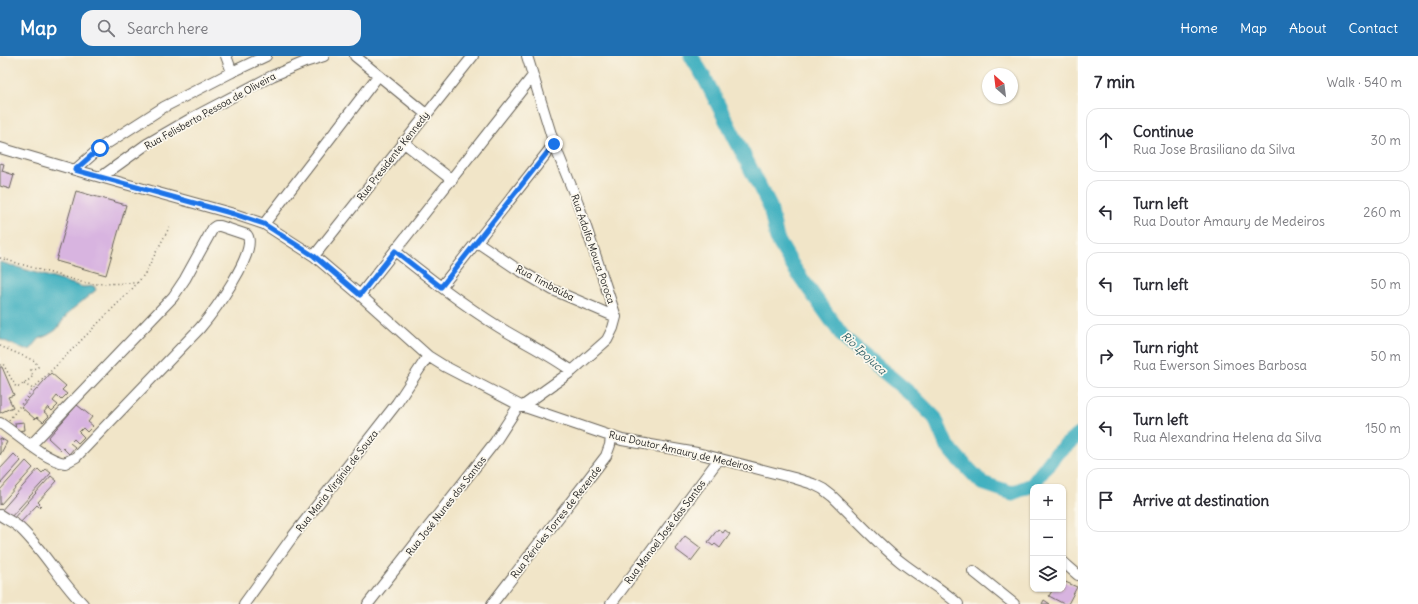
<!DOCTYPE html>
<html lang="en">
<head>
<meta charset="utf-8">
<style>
  :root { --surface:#fff; --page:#f2f2f3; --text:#2b2b33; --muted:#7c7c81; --line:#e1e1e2; --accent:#1f6fb2 }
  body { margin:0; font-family:Delius,sans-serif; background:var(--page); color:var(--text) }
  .controls { position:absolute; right:12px; bottom:12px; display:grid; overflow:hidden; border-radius:8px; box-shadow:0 1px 3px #0004 }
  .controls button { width:36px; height:36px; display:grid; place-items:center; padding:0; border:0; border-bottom:1px solid var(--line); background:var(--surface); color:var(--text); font:20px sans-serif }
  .compass { position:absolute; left:982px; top:12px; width:36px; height:36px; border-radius:50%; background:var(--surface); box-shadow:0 1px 3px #0004; rotate:332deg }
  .stop { position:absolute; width:12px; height:12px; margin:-9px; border:3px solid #1a73e8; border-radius:50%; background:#fff }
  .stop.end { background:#1a73e8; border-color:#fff; box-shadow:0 1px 4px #0008 }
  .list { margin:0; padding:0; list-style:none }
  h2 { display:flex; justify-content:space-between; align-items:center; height:52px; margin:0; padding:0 16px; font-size:17px }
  h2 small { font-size:13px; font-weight:400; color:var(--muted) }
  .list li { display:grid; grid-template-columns:26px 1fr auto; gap:12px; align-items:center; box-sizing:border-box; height:64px; margin:0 8px 8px; padding:0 8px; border:1px solid var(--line); border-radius:12px }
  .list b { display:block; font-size:15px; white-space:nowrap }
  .list p { margin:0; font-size:13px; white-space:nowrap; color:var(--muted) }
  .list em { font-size:13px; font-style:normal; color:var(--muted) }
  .icon { flex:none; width:22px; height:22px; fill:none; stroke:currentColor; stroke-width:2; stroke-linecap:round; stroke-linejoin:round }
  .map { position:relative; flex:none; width:1078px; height:548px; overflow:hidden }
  header { display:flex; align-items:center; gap:24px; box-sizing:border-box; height:56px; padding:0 20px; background:var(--accent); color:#fff }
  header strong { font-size:19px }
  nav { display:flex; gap:22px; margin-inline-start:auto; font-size:14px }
  .search { width:280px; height:36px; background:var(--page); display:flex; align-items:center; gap:10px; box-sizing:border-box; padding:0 14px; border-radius:12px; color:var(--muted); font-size:15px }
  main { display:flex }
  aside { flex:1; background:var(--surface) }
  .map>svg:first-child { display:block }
  .water { fill:#43b1c0; stroke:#30666e }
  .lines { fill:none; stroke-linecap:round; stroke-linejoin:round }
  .river { stroke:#43b1c0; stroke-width:15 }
  .building { fill:#d8b4e0 }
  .minor-casing { stroke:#676258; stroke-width:12 }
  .path { stroke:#676258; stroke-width:1.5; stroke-dasharray:1 3; stroke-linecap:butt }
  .minor { stroke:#fff; stroke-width:10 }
  .route { stroke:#1a73e8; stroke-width:5 }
  .labels { text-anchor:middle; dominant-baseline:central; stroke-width:3.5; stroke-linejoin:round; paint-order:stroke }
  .street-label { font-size:10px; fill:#1c1c1c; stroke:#fbf7ec }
  .water-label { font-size:11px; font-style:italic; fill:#2e5f66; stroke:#fbf7ec }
</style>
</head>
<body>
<header>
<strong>Map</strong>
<div class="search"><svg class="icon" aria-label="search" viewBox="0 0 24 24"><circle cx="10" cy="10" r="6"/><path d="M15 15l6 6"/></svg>Search here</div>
<nav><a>Home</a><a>Map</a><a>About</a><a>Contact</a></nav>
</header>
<main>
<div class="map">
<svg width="1078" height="548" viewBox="0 0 1078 548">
  <rect width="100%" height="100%" fill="#fbf7ec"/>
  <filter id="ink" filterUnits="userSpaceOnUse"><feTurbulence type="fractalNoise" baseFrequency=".025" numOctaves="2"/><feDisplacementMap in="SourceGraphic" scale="8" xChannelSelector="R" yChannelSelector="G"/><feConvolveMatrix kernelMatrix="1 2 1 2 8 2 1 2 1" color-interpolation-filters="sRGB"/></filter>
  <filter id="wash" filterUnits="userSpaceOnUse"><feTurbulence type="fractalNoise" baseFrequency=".012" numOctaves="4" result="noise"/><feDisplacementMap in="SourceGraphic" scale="16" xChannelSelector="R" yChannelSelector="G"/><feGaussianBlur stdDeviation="0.9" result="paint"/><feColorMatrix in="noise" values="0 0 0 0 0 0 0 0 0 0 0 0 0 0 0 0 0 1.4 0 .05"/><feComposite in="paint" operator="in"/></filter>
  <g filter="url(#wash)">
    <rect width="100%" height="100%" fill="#f1e5c8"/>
    <!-- water -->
    <path class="water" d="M0 206 83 231 94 230 96 234 69 256 56 274 48 279 39 283 31 293 25 294 0 283Z"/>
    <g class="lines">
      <!-- river -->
      <path class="river" d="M691 0 704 21 770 151 777 183 794 212 844 282 914 341 935 362 946 388 958 402 982 427 1012 437 1032 429 1056 398 1078 379"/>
    </g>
    <g id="blocks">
      <!-- building -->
      <path class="building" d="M0 107 4 108 2 115 14 119 10 133 0 130Z
        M76 135 126 149 106 219 56 205Z
        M0 311H2L14 339 8 341 13 351 0 357Z
        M51 317 66 330 62 334 67 338 61 344 57 340 53 345 58 349 52 355 48 351 44 356 49 360 43 366 37 361 35 363 21 351Z
        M77 349 92 361 88 366 93 370 87 376 83 372 79 376 84 381 78 387 74 383 70 387 75 391 69 398 63 392 61 394 48 382Z
        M24 366 25 374 16 375 15 367Z
        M0 382 7 386 0 399Z
        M14 398 21 405 0 428V413Z
        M26 405 33 412 0 449V434Z
        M38 413 42 417 46 413 51 417 10 462 0 456Z
        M51 420 57 425 38 446 41 449 39 451 37 449 19 468 12 464Z
        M718 473 723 477 725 474 730 478 720 492 715 488 713 490 708 486Z
        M685 480 701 492 691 505 675 493Z
        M1063 525 1077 531 1068 548H1064L1049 540 1053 533 1059 534 1060 533H1063Z
        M1044 544 1050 548H1042Z"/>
    </g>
  </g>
  <g filter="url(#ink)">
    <use href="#blocks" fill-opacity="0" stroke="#676258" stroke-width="1"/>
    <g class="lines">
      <!-- minor casing -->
      <g class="minor-casing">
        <path id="minor" d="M226 0 232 16
          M355 0 426 58
          M403 86 452 124
          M0 92 75 114 234 158 264 168 314 200 360 239 428 300 444 310 519 349 622 384 697 397 794 422 813 428 823 433 832 440C855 462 876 486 901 506 920 521 941 532 958 548
          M75 114 100 92 164 51 232 16 266 0
          M101 121 147 88 192 62 272 20 305 6 324 0
          M264 168 378 20
          M477 186 514 211 553 234 616 261
          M395 195C429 222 462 248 499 271 523 286 549 298 572 315
          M314 200 473 0
          M441 231 554 88
          M360 239 532 21
          M523 350 572 315 607 284 613 272 616 261 578 147 554 88 527 0
          M0 367C17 378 45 404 65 407L76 401 200 272C212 258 259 195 247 179L220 170H216L213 172 185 223 173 241 31 389
          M0 459C7 464 15 467 21 473 45 496 60 525 83 548
          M1063 506 1078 519
          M973 515 1014 548
          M244 548 293 480 397 347 428 300
          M368 548 495 386 519 349
          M492 548 606 400 610 389 611 381
          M611 548 719 403"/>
      </g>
      <!-- path -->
      <path class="path" d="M0 202 81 226 95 228 137 227
        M0 290 35 305 38 311 31 314 33 320C28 325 23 329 16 331L3 308 0 309
        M24 328 33 333
        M9 364 33 333 132 233 144 219 170 170"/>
      <!-- minor -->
      <use href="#minor" class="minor"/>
    </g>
  </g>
  <g class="lines" filter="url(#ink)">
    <!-- route -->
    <path class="route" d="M100 92 75 114 234 158 264 168 314 200 360 239 395 195 441 231 554 88"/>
  </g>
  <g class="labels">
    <!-- street labels -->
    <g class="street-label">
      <text transform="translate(210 55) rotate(-29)">Rua Felisberto Pessoa de Oliveira</text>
      <text transform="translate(393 100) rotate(-52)">Rua Presidente Kennedy</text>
      <text transform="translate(593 193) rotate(71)">Rua Adolfo Moura Poroca</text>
      <text transform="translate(545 227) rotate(28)">Rua Timbaúba</text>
      <text transform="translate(681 395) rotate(13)">Rua Doutor Amaury de Medeiros</text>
      <text transform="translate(337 425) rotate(-52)">Rua Maria Virgínia de Souza</text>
      <text transform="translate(446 450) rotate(-52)">Rua José Nunes dos Santos</text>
      <text transform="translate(556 466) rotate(-52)">Rua Péricles Torres de Rezende</text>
      <text transform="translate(665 476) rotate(-53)">Rua Manoel José dos Santos</text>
    </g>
    <!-- water labels -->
    <g class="water-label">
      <text transform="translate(864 297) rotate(43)">Rio Ipojuca</text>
    </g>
  </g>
</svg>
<div class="controls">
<button>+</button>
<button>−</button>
<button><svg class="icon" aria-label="layers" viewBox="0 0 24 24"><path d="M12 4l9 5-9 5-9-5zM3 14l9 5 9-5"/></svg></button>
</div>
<svg class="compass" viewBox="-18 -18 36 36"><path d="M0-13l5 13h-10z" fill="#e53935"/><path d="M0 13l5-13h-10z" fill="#7c7c81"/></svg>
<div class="stop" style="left:100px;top:92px"></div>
<div class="stop end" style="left:554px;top:88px"></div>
</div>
<aside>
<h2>7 min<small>Walk · 540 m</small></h2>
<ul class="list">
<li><svg class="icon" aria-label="ahead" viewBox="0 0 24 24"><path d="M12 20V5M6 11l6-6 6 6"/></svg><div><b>Continue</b><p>Rua Jose Brasiliano da Silva</p></div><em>30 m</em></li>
<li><svg class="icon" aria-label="left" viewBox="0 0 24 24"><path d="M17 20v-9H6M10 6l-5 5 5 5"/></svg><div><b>Turn left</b><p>Rua Doutor Amaury de Medeiros</p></div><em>260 m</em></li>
<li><svg class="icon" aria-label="left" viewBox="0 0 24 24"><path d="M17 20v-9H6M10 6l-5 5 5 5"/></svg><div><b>Turn left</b></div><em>50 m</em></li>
<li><svg class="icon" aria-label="right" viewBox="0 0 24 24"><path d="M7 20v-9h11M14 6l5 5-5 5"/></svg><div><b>Turn right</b><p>Rua Ewerson Simoes Barbosa</p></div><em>50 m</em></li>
<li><svg class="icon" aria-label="left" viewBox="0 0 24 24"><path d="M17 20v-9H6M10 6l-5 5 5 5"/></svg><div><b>Turn left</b><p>Rua Alexandrina Helena da Silva</p></div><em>150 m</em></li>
<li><svg class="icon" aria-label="arrive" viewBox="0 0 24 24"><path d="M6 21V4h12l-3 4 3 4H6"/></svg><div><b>Arrive at destination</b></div></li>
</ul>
</aside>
</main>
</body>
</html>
